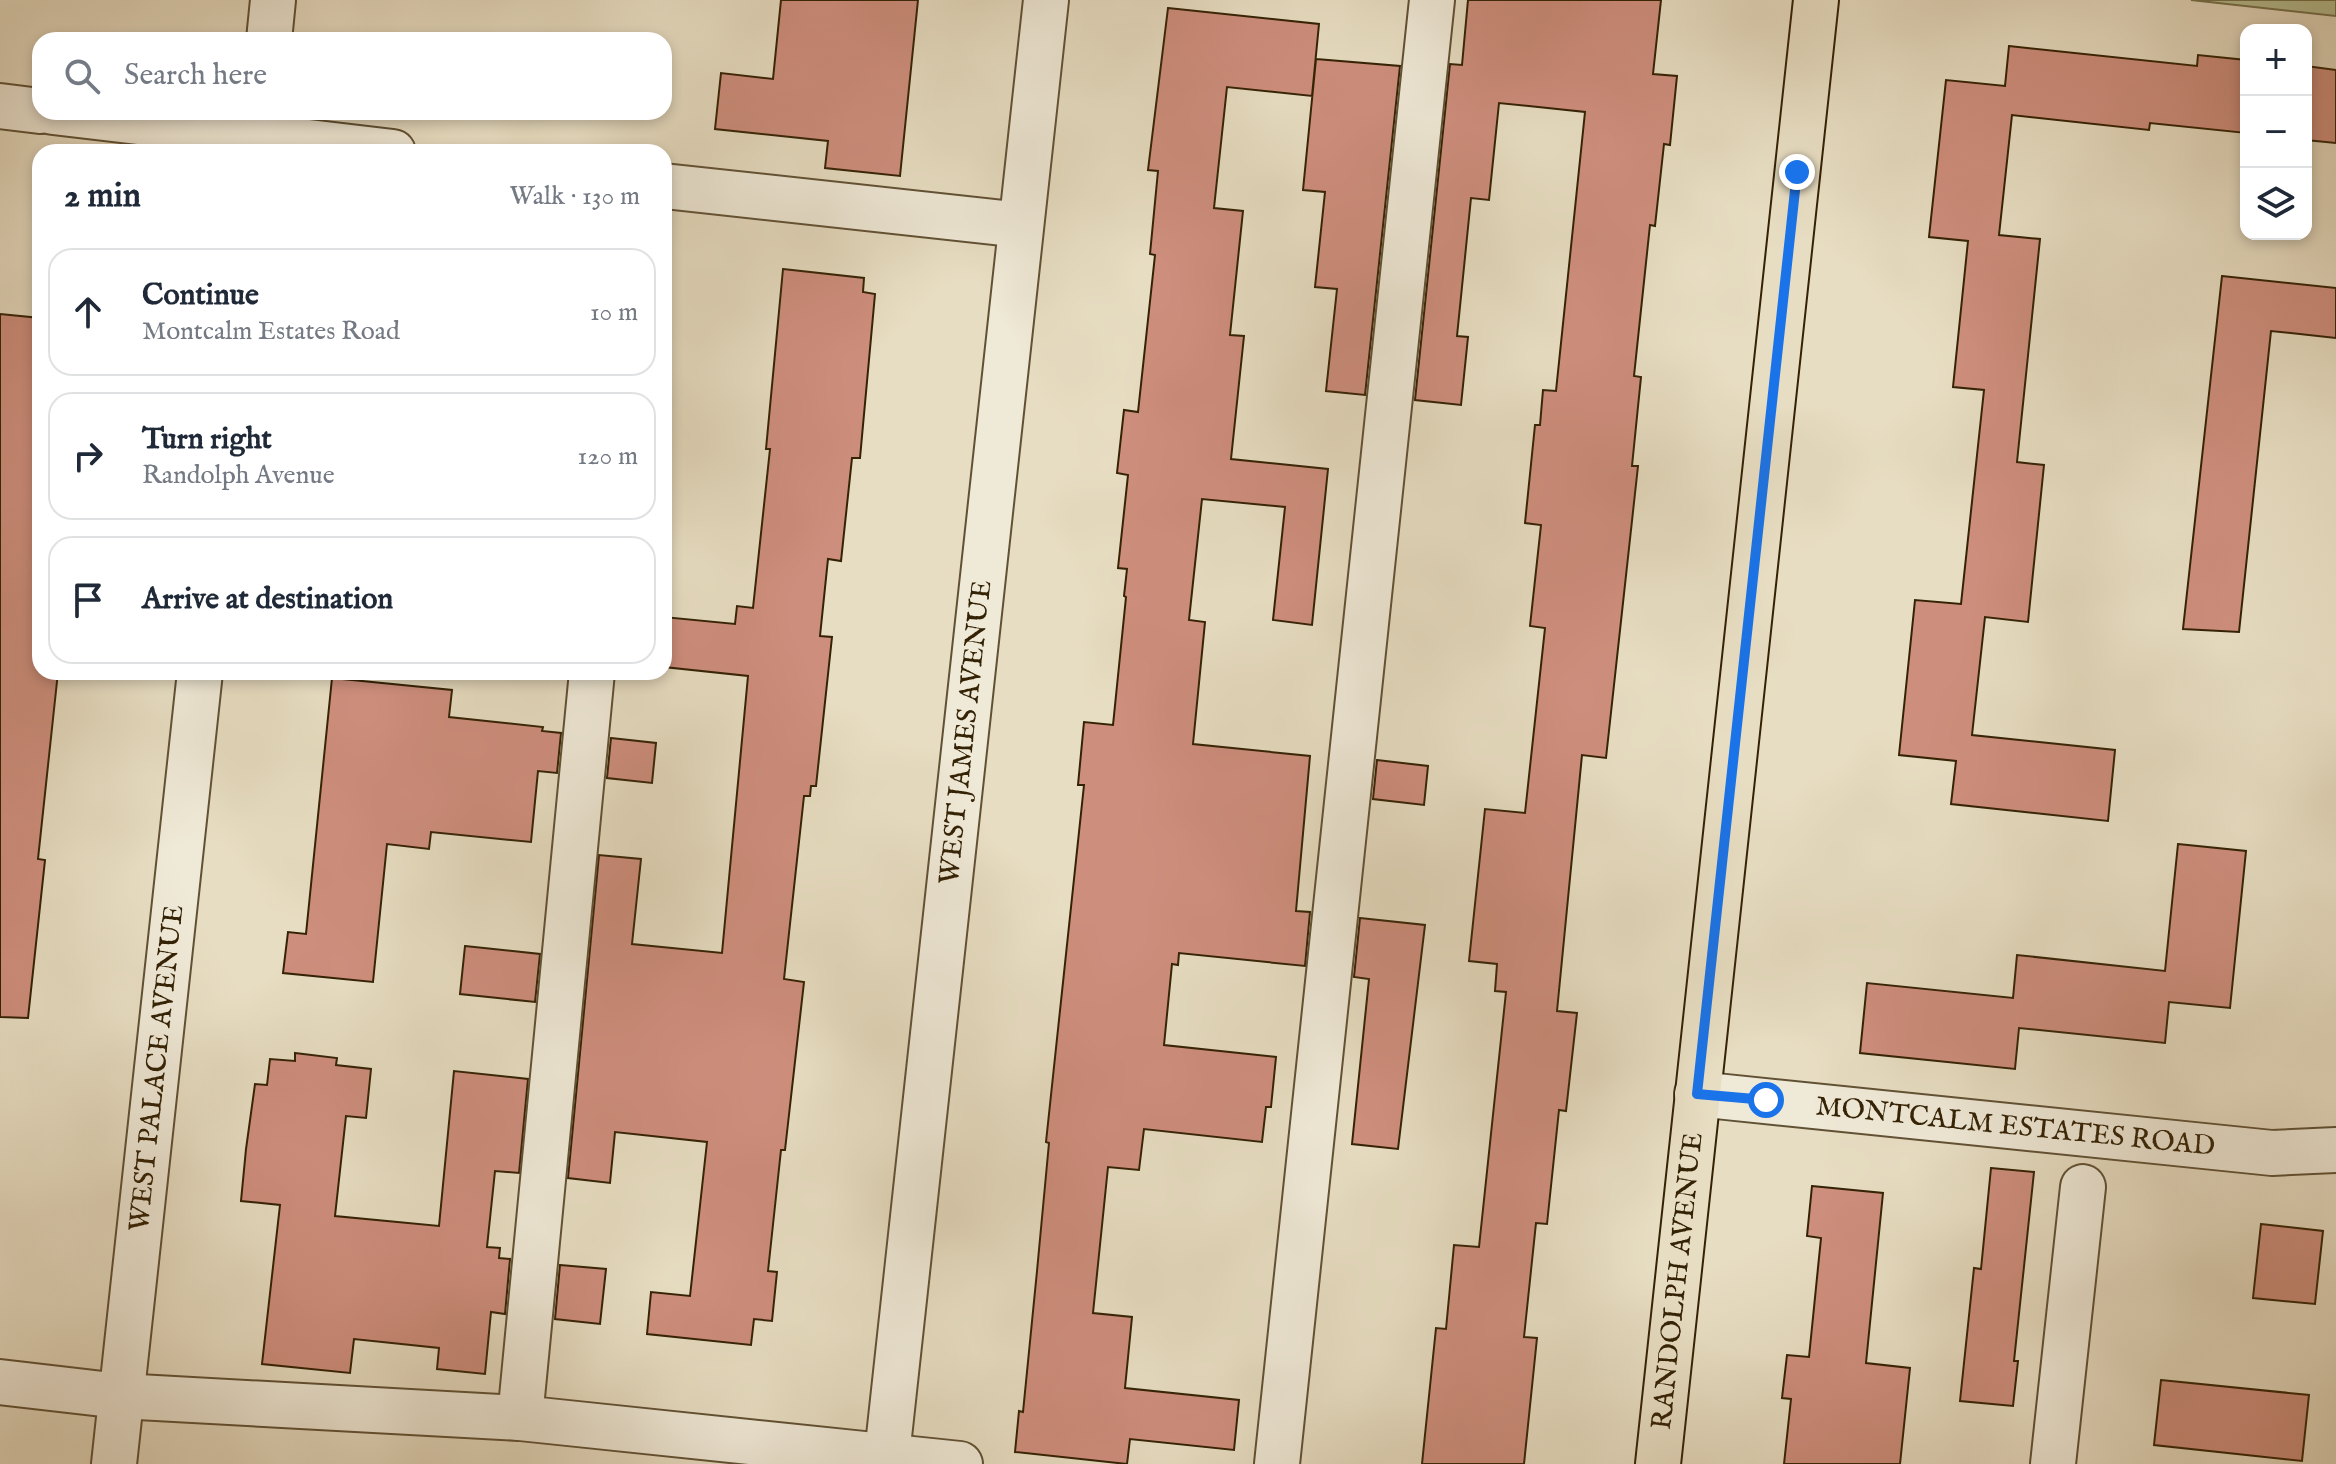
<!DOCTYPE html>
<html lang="en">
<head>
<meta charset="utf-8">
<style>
  :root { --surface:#fff; --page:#f6f6f7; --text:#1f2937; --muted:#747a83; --line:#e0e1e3 }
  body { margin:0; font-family:"IM FELL English",serif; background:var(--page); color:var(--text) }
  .controls { position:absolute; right:24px; top:24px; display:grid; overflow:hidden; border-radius:16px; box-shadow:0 4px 12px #0003 }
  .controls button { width:72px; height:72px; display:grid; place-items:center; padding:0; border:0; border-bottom:2px solid var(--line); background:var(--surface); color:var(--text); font:40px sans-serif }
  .stop { position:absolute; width:24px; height:24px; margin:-18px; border:6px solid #1a73e8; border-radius:50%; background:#fff }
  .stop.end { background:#1a73e8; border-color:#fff; box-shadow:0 2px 8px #0008 }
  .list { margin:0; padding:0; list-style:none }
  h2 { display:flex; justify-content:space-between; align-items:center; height:104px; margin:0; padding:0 32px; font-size:34px }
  h2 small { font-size:26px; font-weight:400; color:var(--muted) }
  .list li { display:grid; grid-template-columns:52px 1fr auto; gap:24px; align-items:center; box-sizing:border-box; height:128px; margin:0 16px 16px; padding:0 16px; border:2px solid var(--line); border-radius:24px }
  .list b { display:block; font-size:30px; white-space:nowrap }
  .list p { margin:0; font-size:26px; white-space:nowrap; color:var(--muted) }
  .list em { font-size:26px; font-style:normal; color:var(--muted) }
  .icon { flex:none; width:44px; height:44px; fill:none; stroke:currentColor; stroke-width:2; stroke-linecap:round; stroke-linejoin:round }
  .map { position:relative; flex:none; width:2336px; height:1464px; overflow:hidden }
  .search { position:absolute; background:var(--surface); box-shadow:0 4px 12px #0003; left:32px; top:32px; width:640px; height:88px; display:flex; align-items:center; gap:20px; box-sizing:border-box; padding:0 28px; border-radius:24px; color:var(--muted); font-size:30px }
  .panel { position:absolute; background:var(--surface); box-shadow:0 4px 12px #0003; left:32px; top:144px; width:640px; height:536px; border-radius:24px }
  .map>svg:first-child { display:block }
  .green { fill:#b6c093; stroke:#75714c; stroke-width:2 }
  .building { fill:#ce8e7d; stroke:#342205; stroke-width:2 }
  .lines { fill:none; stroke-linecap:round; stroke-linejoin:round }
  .minor-casing { stroke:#615134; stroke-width:48 }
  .major-casing { stroke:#342205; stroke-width:48 }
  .minor { stroke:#efe9d7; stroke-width:44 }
  .major { stroke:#e7ddc2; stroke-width:44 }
  .route { stroke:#1a73e8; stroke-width:10 }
  .labels { text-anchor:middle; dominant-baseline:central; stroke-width:7; stroke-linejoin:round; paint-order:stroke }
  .street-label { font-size:28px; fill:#342205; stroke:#efe9d7 }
</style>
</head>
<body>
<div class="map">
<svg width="2336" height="1464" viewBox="0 0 2336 1464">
  <rect width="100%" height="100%" fill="#e7ddc2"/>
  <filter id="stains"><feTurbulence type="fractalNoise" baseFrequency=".0025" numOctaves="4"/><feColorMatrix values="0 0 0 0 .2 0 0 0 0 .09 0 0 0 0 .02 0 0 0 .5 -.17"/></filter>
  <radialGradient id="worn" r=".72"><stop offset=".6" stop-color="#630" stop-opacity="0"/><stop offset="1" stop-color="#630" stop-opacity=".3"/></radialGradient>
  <!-- green -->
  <path class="green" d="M2191 0H2336V16Z"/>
  <!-- building -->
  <path class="building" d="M781 0H918L900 176 825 168 828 141 715 129 721 73 773 79Z
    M1468 0H1661L1653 74 1677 76 1670 145 1664 144 1655 226 1650 225 1634 376 1641 377 1632 466H1638L1606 758 1582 755 1557 1011 1577 1013 1566 1111 1559 1110 1547 1224 1536 1223 1524 1337 1537 1338 1524 1464H1422L1436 1328 1446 1329 1454 1245 1479 1247 1506 992 1495 991 1497 964 1469 961 1485 809 1525 813 1545 628 1530 626 1541 525 1525 523 1535 425H1540L1543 390 1556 391 1585 112 1499 103 1489 200 1471 198 1457 336 1468 337 1461 405 1415 400 1450 64 1462 65Z
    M1168 8 1319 24 1312 96 1227 87 1214 208 1243 211 1230 335 1244 336 1231 459 1328 469 1312 625 1273 620 1285 507 1202 499 1189 620 1205 622 1193 744 1310 756 1296 911 1310 912 1305 966 1179 953 1178 965 1172 964 1164 1045 1276 1057 1271 1107H1266L1262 1142 1144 1129 1139 1170 1108 1167 1093 1313 1132 1317 1125 1388 1239 1400 1234 1450 1130 1439 1127 1464 1015 1452 1019 1411 1023 1412 1037 1271 1049 1143 1046 1142 1084 785H1078L1084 722 1113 725 1126 597 1124 596 1127 569 1118 568 1128 475 1117 473 1124 410 1138 412 1155 255 1150 254 1158 171 1148 170Z
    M2009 46 2197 66 2198 55 2246 60V133L2150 123 2149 130 2012 115 1999 235 2040 239 2017 462 2044 465 2028 622 1985 617 1972 735 2115 750 2108 821 1951 804 1956 761 1899 755 1915 600 1961 604 1984 390 1953 387 1968 241 1929 237 1946 80 2005 86Z
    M1316 59 1400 66 1365 395 1326 391 1337 289 1315 287 1325 192 1303 190Z
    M2306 66 2336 70V143L2306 140Z
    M783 269 864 278 863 292 875 294 860 458H852L841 561 828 559 820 636 832 637 816 786H811L810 796H804L784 979 804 982 785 1150H781L768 1271 777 1272 772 1321 754 1319 751 1345 647 1334 651 1292 690 1296 707 1142 615 1132 610 1183 568 1178 599 855 641 859 632 944 722 953 748 676 664 667V617L735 624 737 606 753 608 770 449H766Z
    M2222 276 2336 288V338L2271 331 2239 632 2183 629Z
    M0 314 40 318V672H58L38 859 45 860 28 1018 0 1017Z
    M332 678 452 690 449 717 543 727 542 731 561 733 557 773 538 771 531 842 431 832 429 849 387 844 373 982 283 973 288 932 306 934Z
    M611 738 656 743 652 783 607 778Z
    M1377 760 1428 766 1424 805 1373 799Z
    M2178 844 2246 851 2230 1008 2169 1002 2165 1043 2019 1028 2015 1069 1860 1053 1867 983 2013 998 2017 955 2165 971Z
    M1360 918 1425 925 1398 1149 1352 1144 1369 979 1354 977Z
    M465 946 540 954 535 1002 460 994Z
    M295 1053 337 1058 336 1065 371 1069 366 1118 346 1116 335 1216 439 1226 454 1071 528 1079 519 1173 495 1171 487 1247 500 1248 499 1258 510 1259 505 1314 491 1312 485 1374 437 1369 439 1348 354 1339 350 1373 262 1364 280 1205 241 1201 246 1149 255 1084 267 1085 270 1059 295 1061Z
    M1991 1168 2034 1172 2014 1361H2018L2013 1406 1960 1401 1974 1268 1981 1269Z
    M1812 1186 1883 1193 1866 1363 1910 1368 1900 1464H1784L1791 1399 1782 1398 1787 1355 1809 1357 1821 1238 1807 1236Z
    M2261 1224 2323 1231 2315 1304 2253 1298Z
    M560 1265 606 1269 600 1324 555 1319Z
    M2161 1380 2309 1395 2302 1461 2154 1445Z"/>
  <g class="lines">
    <!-- minor casing -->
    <g class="minor-casing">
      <g id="minor">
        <path d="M269 40 273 0"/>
        <path d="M0 106 40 111"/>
        <path d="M53 112 393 152"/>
        <path d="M664 186 1021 225"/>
        <path id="s1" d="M1697 1094 2272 1153 2336 1150"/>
        <path d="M0 1382 120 1396 520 1418 960 1464"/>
        <path d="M520 1418 592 672"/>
        <path id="s2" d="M114 1464 200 672"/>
        <path id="s3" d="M886 1464 1046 0"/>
        <path d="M1277 1464 1432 0"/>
        <path d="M2053 1464 2083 1187"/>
      </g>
    </g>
    <!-- major casing -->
    <g class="major-casing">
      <g id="major">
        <path id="s4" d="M1658 1464 1816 0"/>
      </g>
    </g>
    <!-- minor -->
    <use href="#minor" class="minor"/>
    <!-- major -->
    <use href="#major" class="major"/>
  </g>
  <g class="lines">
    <!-- route -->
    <path class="route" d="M1766 1100 1697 1094 1797 172"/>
  </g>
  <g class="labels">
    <!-- street labels -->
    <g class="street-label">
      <text stroke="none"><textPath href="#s3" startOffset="736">WEST JAMES AVENUE</textPath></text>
      <text stroke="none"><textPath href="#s2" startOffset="398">WEST PALACE AVENUE</textPath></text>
      <text stroke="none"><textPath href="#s1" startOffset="320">MONTCALM ESTATES ROAD</textPath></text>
      <text stroke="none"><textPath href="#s4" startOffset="184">RANDOLPH AVENUE</textPath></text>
    </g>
  </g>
  <rect width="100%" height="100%" filter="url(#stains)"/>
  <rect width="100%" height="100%" fill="url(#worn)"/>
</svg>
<div class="controls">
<button>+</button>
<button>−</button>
<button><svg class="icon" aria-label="layers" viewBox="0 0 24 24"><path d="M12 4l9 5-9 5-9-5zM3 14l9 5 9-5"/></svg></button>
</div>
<div class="stop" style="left:1766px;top:1100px"></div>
<div class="stop end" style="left:1797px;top:172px"></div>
<div class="search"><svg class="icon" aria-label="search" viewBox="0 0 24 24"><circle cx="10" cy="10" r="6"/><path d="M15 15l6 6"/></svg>Search here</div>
<section class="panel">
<h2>2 min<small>Walk · 130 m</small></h2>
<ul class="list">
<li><svg class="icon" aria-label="ahead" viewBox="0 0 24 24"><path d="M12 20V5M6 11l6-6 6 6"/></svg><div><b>Continue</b><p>Montcalm Estates Road</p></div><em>10 m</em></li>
<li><svg class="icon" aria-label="right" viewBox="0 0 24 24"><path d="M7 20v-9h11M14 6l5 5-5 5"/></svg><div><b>Turn right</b><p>Randolph Avenue</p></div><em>120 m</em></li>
<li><svg class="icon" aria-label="arrive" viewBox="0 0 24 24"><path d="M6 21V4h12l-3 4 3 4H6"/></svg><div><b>Arrive at destination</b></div></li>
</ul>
</section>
</div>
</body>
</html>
